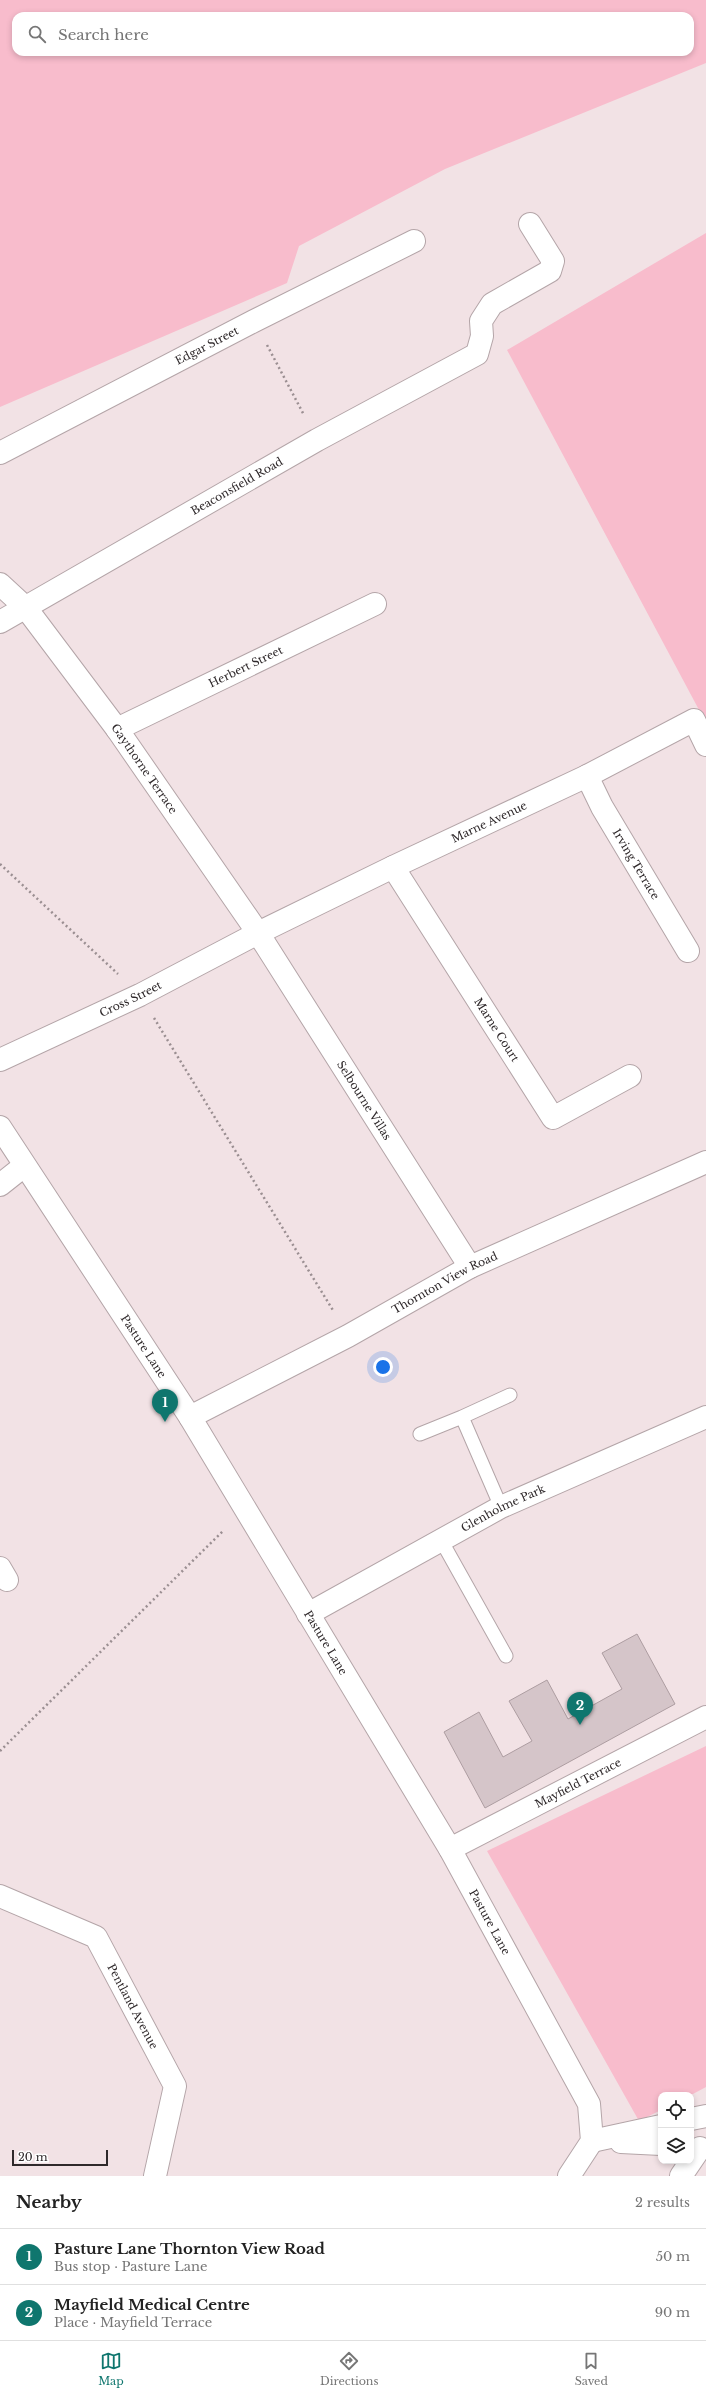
<!DOCTYPE html>
<html lang="en">
<head>
<meta charset="utf-8">
<style>
  :root { --surface:#fff; --page:#f2f2f2; --text:#222; --muted:#767676; --line:#e0e0e0; --accent:#0f766e }
  body { margin:0; font-family:"Libre Baskerville",serif; background:var(--page); color:var(--text) }
  .controls { position:absolute; right:12px; bottom:12px; display:grid; overflow:hidden; border-radius:8px; box-shadow:0 2px 6px #0003 }
  .controls button { width:36px; height:36px; display:grid; place-items:center; padding:0; border:0; border-bottom:1px solid var(--line); background:var(--surface); color:var(--text); font:20px sans-serif }
  .scale { position:absolute; left:12px; bottom:10px; width:96px; box-sizing:border-box; padding-left:4px; border:2px solid #2f292b; border-top:0; font-size:11px; line-height:14px; white-space:nowrap; color:#2f292b; -webkit-text-stroke:3px #fff; paint-order:stroke }
  .you { position:absolute; left:383px; top:1367px; width:14px; height:14px; margin:-10px; border:3px solid #fff; border-radius:50%; background:#1a73e8; box-shadow:0 0 0 6px #1a73e833 }
  .badge { display:grid; place-items:center; width:26px; height:26px; border-radius:50%; background:var(--accent); color:#fff; font-size:13px; font-weight:700 }
  .pin { position:absolute; translate:-50% -33px; filter:drop-shadow(0 1px 2px #0008) }
  .pin::after { content:''; position:absolute; top:21px; width:14px; height:12px; background:inherit; clip-path:polygon(0 0,100% 0,50% 100%) }
  .list { margin:0; padding:0; list-style:none }
  h2 { display:flex; justify-content:space-between; align-items:center; height:52px; margin:0; padding:0 16px; font-size:17px }
  h2 small { font-size:13px; font-weight:400; color:var(--muted) }
  .list li { display:grid; grid-template-columns:26px 1fr auto; gap:12px; align-items:center; box-sizing:border-box; height:56px; padding:0 16px; border-top:1px solid var(--line) }
  .list b { display:block; font-size:15px; white-space:nowrap }
  .list p { margin:0; font-size:13px; white-space:nowrap; color:var(--muted) }
  .list em { font-size:13px; font-style:normal; color:var(--muted) }
  .icon { flex:none; width:22px; height:22px; fill:none; stroke:currentColor; stroke-width:2; stroke-linecap:round; stroke-linejoin:round }
  .map { position:relative; flex:none; width:706px; height:2176px; overflow:hidden }
  .search { position:absolute; background:var(--surface); box-shadow:0 2px 6px #0003; left:12px; right:12px; top:12px; height:44px; display:flex; align-items:center; gap:10px; box-sizing:border-box; padding:0 14px; border-radius:12px; color:var(--muted); font-size:15px }
  .sheet { height:164px; background:var(--surface) }
  nav { display:flex; justify-content:space-around; align-items:center; box-sizing:border-box; height:56px; border-top:1px solid var(--line); background:var(--surface); font-size:11px; color:var(--muted) }
  nav a { display:grid; justify-items:center; gap:2px }
  nav .on { color:var(--accent) }
  .map>svg:first-child { display:block }
  .green { fill:#f8bccc; fill-rule:evenodd }
  .building { fill:#d5c5c9; stroke:#ad9da1 }
  .lines { fill:none; stroke-linecap:round; stroke-linejoin:round }
  .lane-casing { stroke:#b4a5a8; stroke-width:15 }
  .street-casing { stroke:#b4a5a8; stroke-width:24 }
  .path { stroke:#9b8f92; stroke-width:2.5; stroke-dasharray:2 3; stroke-linecap:butt }
  .lane { stroke:#fff; stroke-width:13 }
  .street { stroke:#fff; stroke-width:22 }
  .labels { text-anchor:middle; dominant-baseline:central; stroke-width:3.5; stroke-linejoin:round; paint-order:stroke }
  .street-label { font-size:11px; fill:#2f292b; stroke:#fff }
</style>
</head>
<body>
<div class="map">
<svg width="706" height="2176" viewBox="0 0 706 2176">
  <rect width="100%" height="100%" fill="#f2e2e5"/>
  <!-- green -->
  <path class="green" d="M0 0H706V63L445 169 299 246 287 283 0 407ZM16 16H690V52H16Z
    M706 233V723L507 350Z
    M706 1746V2087L691 2095H661V2110L639 2121 487 1851Z"/>
  <!-- building -->
  <path class="building" d="M637 1634 675 1704 485 1808 444 1732 479 1712 503 1757 532 1741 509 1701 547 1680 568 1719 622 1689 602 1653Z"/>
  <g class="lines">
    <!-- lane casing -->
    <g class="lane-casing">
      <path id="lane" d="M420 1434 462 1417
        M501 1507 462 1417 510 1395
        M441 1540 506 1656"/>
    </g>
    <!-- street casing -->
    <g class="street-casing">
      <g id="street">
        <path id="s1" d="M0 453 254 321 414 241"/>
        <path id="s2" d="M0 584 26 608 117 729 258 933 470 1267"/>
        <path id="s3" d="M0 622 317 440 477 354 482 336 481 321 492 304 550 271 553 261 530 224"/>
        <path id="s4" d="M117 729 375 604"/>
        <path id="s5" d="M587 776 602 807 688 951"/>
        <path id="s6" d="M393 867 553 1118 630 1076"/>
        <path id="s7" d="M0 1060 140 995 258 933 393 867 587 776 694 720 706 745"/>
        <path id="s8" d="M0 1127 190 1417 450 1849 589 2104 592 2141 569 2176"/>
        <path d="M0 1185 24 1166"/>
        <path id="s9" d="M190 1417 348 1336 470 1267 706 1162"/>
        <path d="M0 1568 7 1580"/>
        <path id="s10" d="M308 1614 501 1507 706 1417"/>
        <path id="s11" d="M450 1849 706 1717"/>
        <path id="s12" d="M0 1896 96 1937 175 2086 155 2176"/>
        <path d="M691 2119 706 2116"/>
        <path d="M592 2141 661 2126"/>
        <path d="M621 2142 661 2144"/>
        <path d="M681 2176 700 2148"/>
      </g>
    </g>
    <!-- path -->
    <path class="path" d="M267 345 304 415
      M0 864 118 974
      M154 1018 334 1312
      M0 1751 224 1530"/>
    <!-- lane -->
    <use href="#lane" class="lane"/>
    <!-- street -->
    <use href="#street" class="street"/>
  </g>
  <g class="labels">
    <!-- street labels -->
    <g class="street-label">
      <text stroke="none"><textPath href="#s1" startOffset="233">Edgar Street</textPath></text>
      <text stroke="none"><textPath href="#s3" startOffset="273">Beaconsfield Road</textPath></text>
      <text stroke="none"><textPath href="#s4" startOffset="143">Herbert Street</textPath></text>
      <text stroke="none"><textPath href="#s2" startOffset="235">Gaythorne Terrace</textPath></text>
      <text stroke="none"><textPath href="#s7" startOffset="544">Marne Avenue</textPath></text>
      <text stroke="none"><textPath href="#s5" startOffset="101">Irving Terrace</textPath></text>
      <text stroke="none"><textPath href="#s7" startOffset="144">Cross Street</textPath></text>
      <text stroke="none"><textPath href="#s6" startOffset="193">Marne Court</textPath></text>
      <text stroke="none"><textPath href="#s2" startOffset="633">Selbourne Villas</textPath></text>
      <text stroke="none"><textPath href="#s9" startOffset="288">Thornton View Road</textPath></text>
      <text stroke="none"><textPath href="#s8" startOffset="262">Pasture Lane</textPath></text>
      <text stroke="none"><textPath href="#s10" startOffset="222">Glenholme Park</textPath></text>
      <text stroke="none"><textPath href="#s8" startOffset="610">Pasture Lane</textPath></text>
      <text stroke="none"><textPath href="#s11" startOffset="144">Mayfield Terrace</textPath></text>
      <text stroke="none"><textPath href="#s8" startOffset="934">Pasture Lane</textPath></text>
      <text stroke="none"><textPath href="#s12" startOffset="183">Pentland Avenue</textPath></text>
    </g>
  </g>
</svg>
<div class="controls">
<button><svg class="icon" aria-label="locate" viewBox="0 0 24 24"><circle cx="12" cy="12" r="6"/><path d="M12 2v4M12 18v4M2 12h4M18 12h4"/></svg></button>
<button><svg class="icon" aria-label="layers" viewBox="0 0 24 24"><path d="M12 4l9 5-9 5-9-5zM3 14l9 5 9-5"/></svg></button>
</div>
<div class="scale">20 m</div>
<div class="you"></div>
<div class="pin badge" style="left:165px;top:1422px">1</div>
<div class="pin badge" style="left:580px;top:1725px">2</div>
<div class="search"><svg class="icon" aria-label="search" viewBox="0 0 24 24"><circle cx="10" cy="10" r="6"/><path d="M15 15l6 6"/></svg>Search here</div>
</div>
<section class="sheet">
<h2>Nearby<small>2 results</small></h2>
<ul class="list">
<li><span class="badge">1</span><div><b>Pasture Lane Thornton View Road</b><p>Bus stop · Pasture Lane</p></div><em>50 m</em></li>
<li><span class="badge">2</span><div><b>Mayfield Medical Centre</b><p>Place · Mayfield Terrace</p></div><em>90 m</em></li>
</ul>
</section>
<nav>
<a class="on"><svg class="icon" aria-label="map" viewBox="0 0 24 24"><path d="M3 6l6-2 6 2 6-2v14l-6 2-6-2-6 2zM9 4v14M15 6v14"/></svg>Map</a>
<a><svg class="icon" aria-label="directions" viewBox="0 0 24 24"><path d="M12 3l9 9-9 9-9-9zM9 14v-3h6M13 9l2 2-2 2"/></svg>Directions</a>
<a><svg class="icon" aria-label="saved" viewBox="0 0 24 24"><path d="M7 4h10v16l-5-4-5 4z"/></svg>Saved</a>
</nav>
</body>
</html>
